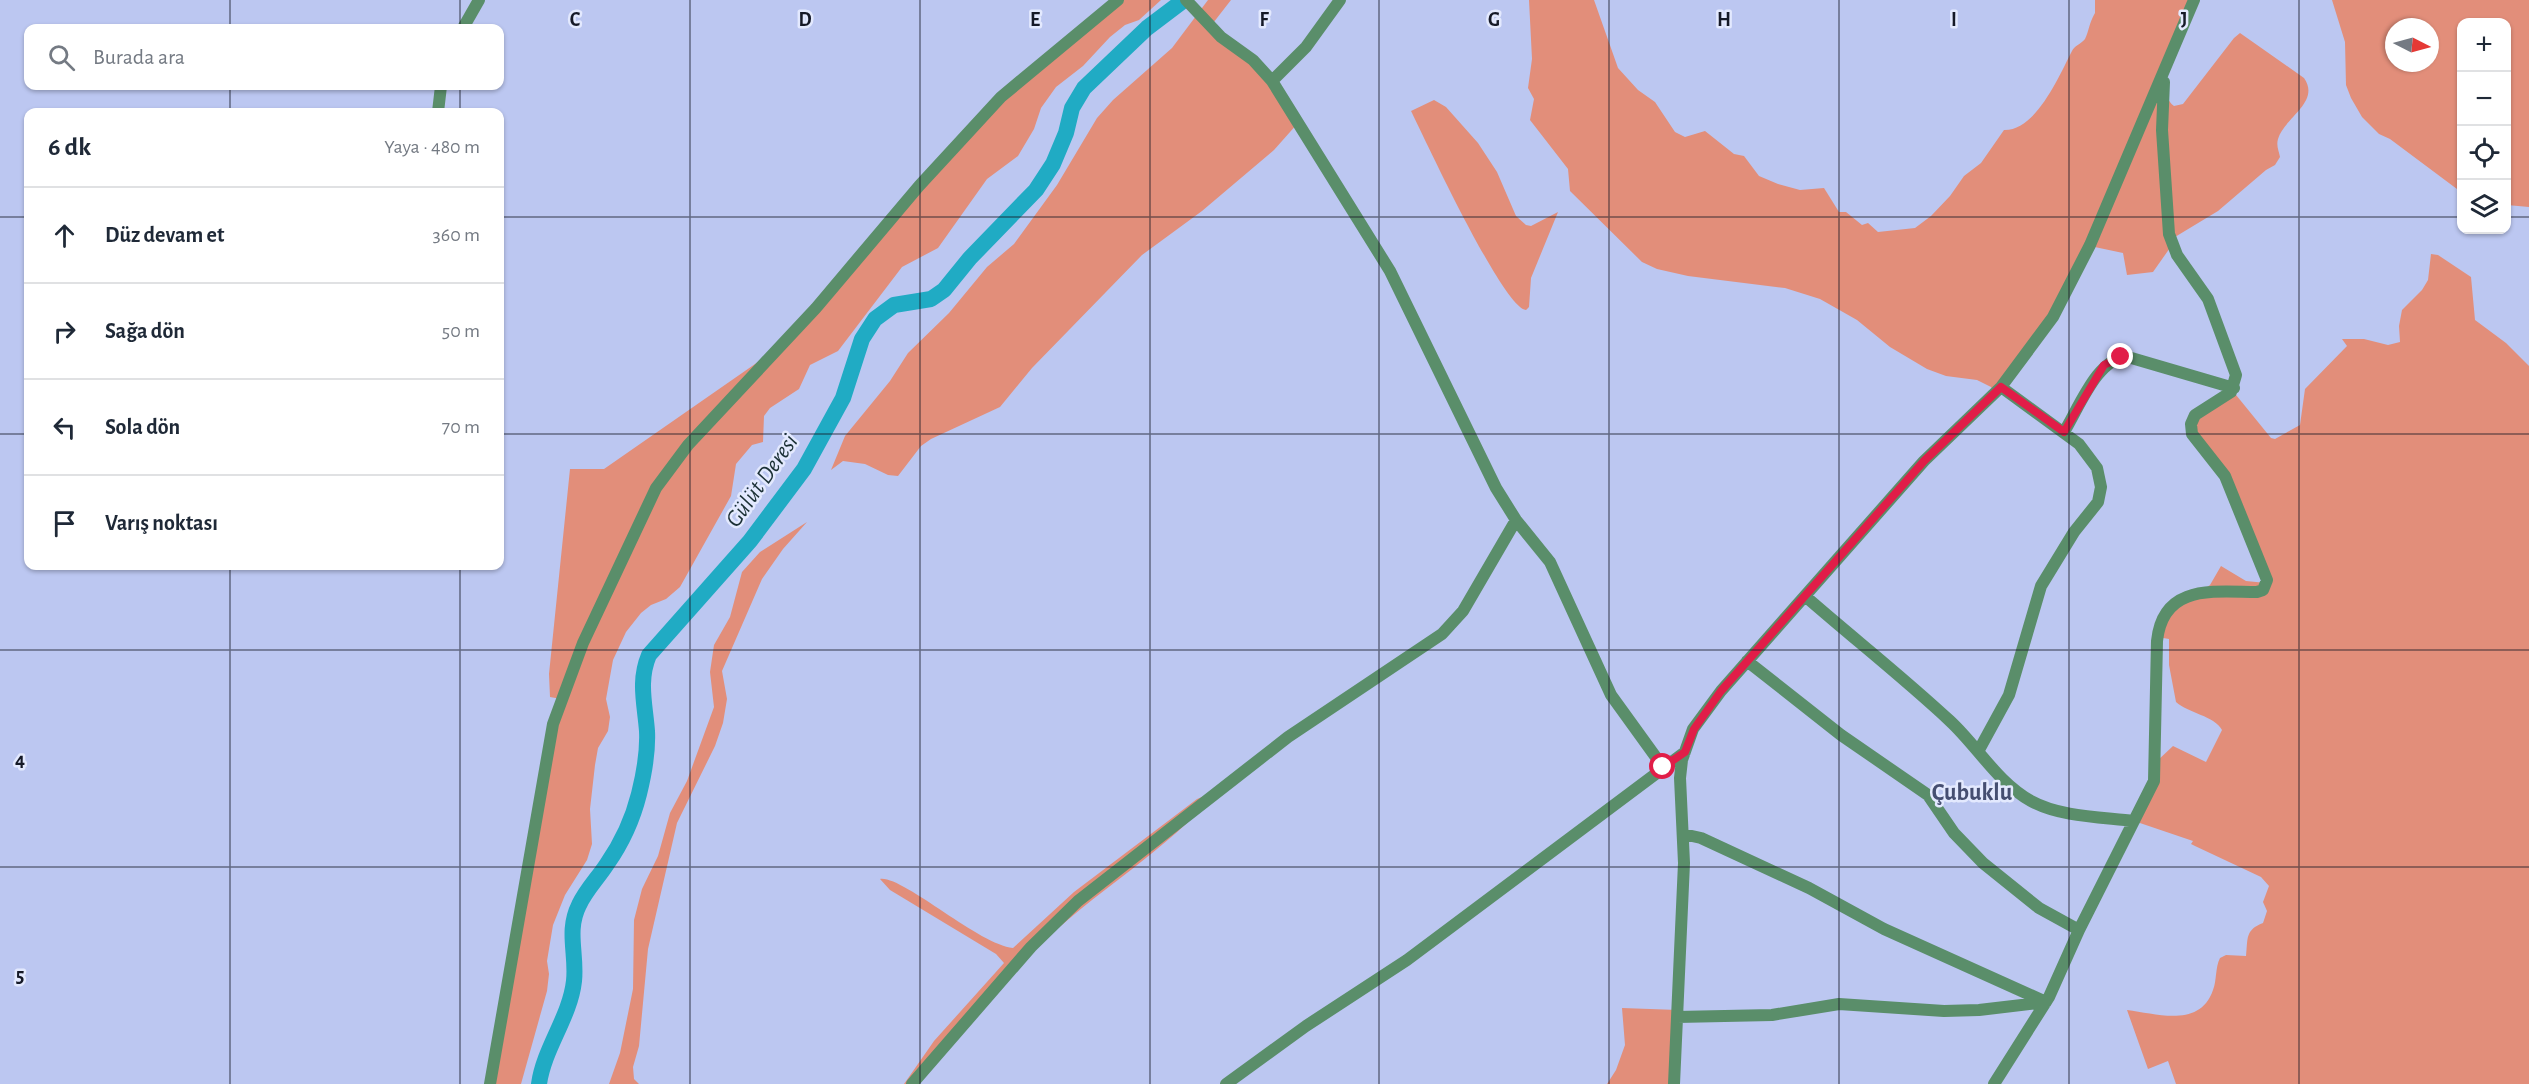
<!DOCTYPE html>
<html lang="tr">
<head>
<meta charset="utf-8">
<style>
  :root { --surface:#fff; --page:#f2f2f3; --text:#1f2937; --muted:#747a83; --line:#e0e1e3 }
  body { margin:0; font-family:"Alegreya Sans",sans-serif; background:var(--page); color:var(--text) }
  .controls { position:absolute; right:18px; top:18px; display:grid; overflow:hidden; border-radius:12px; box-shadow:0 2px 4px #0004 }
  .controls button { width:54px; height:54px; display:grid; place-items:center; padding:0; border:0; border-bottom:2px solid var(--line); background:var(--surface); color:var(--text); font:30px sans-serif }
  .compass { position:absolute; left:2385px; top:18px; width:54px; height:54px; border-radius:50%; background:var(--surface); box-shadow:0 2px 4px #0004; rotate:96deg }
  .stop { position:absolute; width:18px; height:18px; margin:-14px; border:4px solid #e11d48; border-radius:50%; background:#fff }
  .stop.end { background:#e11d48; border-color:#fff; box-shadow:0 2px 6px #0008 }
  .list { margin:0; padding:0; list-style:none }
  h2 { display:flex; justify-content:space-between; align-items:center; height:78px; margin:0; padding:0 24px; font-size:26px }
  h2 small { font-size:20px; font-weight:400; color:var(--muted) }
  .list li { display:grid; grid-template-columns:39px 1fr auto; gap:18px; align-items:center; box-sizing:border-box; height:96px; padding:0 24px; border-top:2px solid var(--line) }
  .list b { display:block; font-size:22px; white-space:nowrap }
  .list em { font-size:20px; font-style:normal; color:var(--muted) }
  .icon { flex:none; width:33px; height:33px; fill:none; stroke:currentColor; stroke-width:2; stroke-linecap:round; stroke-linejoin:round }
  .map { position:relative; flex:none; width:2529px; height:1084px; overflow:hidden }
  .search { position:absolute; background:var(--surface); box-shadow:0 2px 4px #0004; left:24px; top:24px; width:480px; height:66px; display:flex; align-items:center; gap:15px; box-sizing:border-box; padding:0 21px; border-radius:12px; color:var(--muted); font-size:22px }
  .panel { position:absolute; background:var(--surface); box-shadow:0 2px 4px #0004; left:24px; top:108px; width:480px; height:462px; border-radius:12px }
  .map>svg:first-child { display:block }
  .green { fill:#e28e7a; fill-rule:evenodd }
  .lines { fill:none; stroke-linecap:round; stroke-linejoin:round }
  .river { stroke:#20abc4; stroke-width:16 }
  .minor { stroke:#5a8e6a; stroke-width:12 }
  .route { stroke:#e11d48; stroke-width:8 }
  .grid { fill:none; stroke:#151927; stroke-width:1.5; stroke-opacity:0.55 }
  .labels { text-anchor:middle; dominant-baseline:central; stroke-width:5; stroke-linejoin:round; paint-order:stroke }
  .water-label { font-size:24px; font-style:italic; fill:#1b3035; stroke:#e3e9fe }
  .neighbourhood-label { font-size:24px; font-weight:bold; fill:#454e71; stroke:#e3e9fe }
  .grid-label { font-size:20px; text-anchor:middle; font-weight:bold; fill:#151927; stroke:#e3e9fe; stroke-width:5; stroke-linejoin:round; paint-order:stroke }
</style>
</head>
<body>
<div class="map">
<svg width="2529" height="1084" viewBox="0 0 2529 1084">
  <rect width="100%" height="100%" fill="#bcc7f1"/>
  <!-- green -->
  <path class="green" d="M1118 0H1161L1139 20 1125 25 1110 37 1083 66 1056 87 1041 108 1034 129 1018 156 987 179 938 248 902 267 838 351 810 365 799 389 770 408 764 416 763 442 752 445 736 464 731 496 680 587 666 599 651 605 641 613 626 632 613 660 606 699 610 717 608 731 598 748 595 765 590 809 592 844 587 860 565 895 553 925 547 961 549 974 547 991 521 1084H490L561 699 550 697 549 674 570 469H604L778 348 1001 97Z
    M1208 0H1231L1210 27 1253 60 1298 123 1274 150 1202 211 1142 255 1032 368 1000 407 931 439 921 446 898 476 888 475 865 464 843 461 831 470 845 436 890 381 908 353 949 313 987 267 1014 244 1057 185 1097 118 1113 100 1172 48Z
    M1529 0H1594L1618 68 1638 90 1655 102 1675 132 1685 137 1705 131 1734 154 1744 156 1759 176 1778 184 1800 190 1824 188 1839 212H1846L1862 225 1868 223 1878 232 1915 228 1931 216 1950 196 1964 176 1981 163 2004 130C2036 131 2059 76 2072 51 2074 46 2081 44 2085 39 2089 31 2089 23 2095 13V0H2194C2185 23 2149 87 2174 106L2183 104 2234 38 2240 33 2304 78C2321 102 2284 118 2278 139 2276 146 2279 151 2280 157L2275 165 2266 170 2218 211 2170 240 2172 245 2153 272 2127 275 2123 253 2090 246 2072 283 1995 393 1991 387 1977 380 1946 376 1927 369 1890 347 1857 320 1820 299 1785 288 1688 276 1657 269 1642 262 1570 191 1568 169 1530 120 1534 99 1528 88 1532 59Z
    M2332 0H2529V207L2507 205 2506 22H2462L2461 192 2390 139 2379 134 2362 117 2351 98 2346 85 2345 42ZM2394 27H2430V63H2394Z
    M1434 100 1446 107 1478 143 1497 172 1516 216 1526 225 1531 226 1558 212 1531 278 1529 307 1526 310C1503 308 1425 139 1411 111Z
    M2431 254 2438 255 2471 277 2475 320 2506 343 2529 366V1084H2176L2168 1061 2148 1069 2127 1010C2158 1014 2200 1028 2213 990 2217 980 2215 968 2220 958L2226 955 2246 956C2248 938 2245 930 2263 923L2267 911 2263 902 2269 886 2261 877 2195 846 2191 844 2193 841 2134 821 2156 762 2173 746 2206 762 2222 730C2215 716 2188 713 2176 702L2169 665V639L2157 637 2165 616 2210 585 2221 566 2246 581 2266 583 2228 484 2191 424 2232 390 2271 438 2275 439 2300 425 2305 389 2347 346 2342 339H2364L2388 345 2400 342 2399 326 2402 310 2422 290 2428 280Z
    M807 522 783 549 762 579 722 671 727 699 723 723 715 746 677 823 648 949 639 1046 633 1067 634 1079 639 1084H609L620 1053 633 989 634 920 642 889 658 856 670 813 687 781 714 707 710 672 714 645 730 617 742 572 760 552Z
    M1219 790C1166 852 1093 892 1036 949 994 991 958 1039 919 1084H904L934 1041 1004 963 996 954 890 890 880 879C902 875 979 945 1013 948L1074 892 1168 821 1197 799Z
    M1622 1008 1678 1010 1674 1084H1607L1616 1070 1625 1045Z"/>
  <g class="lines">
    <!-- river -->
    <path class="river" d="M539 1084C544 1048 570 1017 574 981 577 954 566 931 579 905 586 890 598 878 607 864 621 844 633 818 639 794 644 774 648 751 647 731 645 704 638 681 649 655L750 541 804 469 843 398 862 339 875 319 894 305 931 299 944 290 970 258 1036 190 1053 164 1066 133 1072 108 1084 88 1147 28 1184 0"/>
    <!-- minor -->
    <path class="minor" d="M1186 0 1221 37 1253 60 1272 81 1390 271 1496 488 1516 520 1550 562 1611 695 1663 767
      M463 28 479 0
      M1272 81 1306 47 1340 0
      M438 112 441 86
      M2064 432C2079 408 2098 356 2128 357L2234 388
      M1805 596C1853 638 1904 678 1950 721 1978 747 1997 782 2031 801 2060 817 2101 817 2134 821
      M1747 661 1841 735 1928 795 1954 833 1983 863 2039 908 2079 930
      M1979 750 2009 695 2041 586 2074 532 2098 502 2101 487 2097 468 2079 444 2001 387
      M1683 834 1701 838 1809 888 1884 929 2046 1002
      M1677 1017 1772 1015 1839 1004 1944 1011 1979 1010 2046 1002
      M490 1084 553 724 583 643 656 488 688 445 816 308 919 186 1001 97 1118 0
      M912 1084 1031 947 1078 901 1288 737 1442 634 1463 611 1516 520
      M1226 1084 1306 1026 1407 960 1685 752
      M1674 1084 1684 863 1680 778 1682 760 1693 729 1721 691 1924 461 2001 387 2053 317 2090 245 2194 0
      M1994 1084 2049 997 2079 930 2154 781 2157 641C2163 583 2215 592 2257 592L2263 590 2267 580 2225 476 2192 434 2191 424 2195 415 2231 392 2236 375 2208 299 2177 255 2169 234 2162 130 2164 82"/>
  </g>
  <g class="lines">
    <!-- route -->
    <path class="route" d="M1663 767 1685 752 1694 729 1721 691 1924 461 2001 387 2064 432 2104 365 2121 357"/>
  </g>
  <!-- grid -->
  <path class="grid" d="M230 0V28M460 0V28M690 0V1084M920 0V1084M1150 0V1084M1379 0V1084M1609 0V1084M1839 0V1084M2069 0V1084M2299 0V1084M230 86V112M460 86V112M0 217H28M500 217H2462M2506 217H2529M0 434H28M500 434H2529M230 566V1084M460 566V1084M0 650H2529M0 867H2529"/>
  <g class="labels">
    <!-- water labels -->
    <g class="water-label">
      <text transform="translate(762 481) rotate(-55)">Gülüt Deresi</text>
    </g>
    <!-- neighbourhood labels -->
    <g class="neighbourhood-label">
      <text x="1972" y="793">Çubuklu</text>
    </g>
  </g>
  <g class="grid-label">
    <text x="575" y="26">C</text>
    <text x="805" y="26">D</text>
    <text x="1035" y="26">E</text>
    <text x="1264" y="26">F</text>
    <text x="1494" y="26">G</text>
    <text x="1724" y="26">H</text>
    <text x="1954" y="26">I</text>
    <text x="2184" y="26">J</text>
    <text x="20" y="766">4</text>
    <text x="20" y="982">5</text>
  </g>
</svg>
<div class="controls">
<button>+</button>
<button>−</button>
<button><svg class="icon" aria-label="locate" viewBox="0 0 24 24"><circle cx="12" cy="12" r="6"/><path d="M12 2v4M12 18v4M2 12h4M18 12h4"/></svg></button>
<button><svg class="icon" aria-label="layers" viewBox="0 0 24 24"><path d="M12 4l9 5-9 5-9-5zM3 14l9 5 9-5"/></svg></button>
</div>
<svg class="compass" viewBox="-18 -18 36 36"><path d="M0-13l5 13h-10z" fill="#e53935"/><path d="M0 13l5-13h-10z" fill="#747a83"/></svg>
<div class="stop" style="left:1663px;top:767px"></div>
<div class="stop end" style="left:2121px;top:357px"></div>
<div class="search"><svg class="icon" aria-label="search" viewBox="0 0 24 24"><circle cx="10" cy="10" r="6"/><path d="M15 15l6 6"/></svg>Burada ara</div>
<section class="panel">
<h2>6 dk<small>Yaya · 480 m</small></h2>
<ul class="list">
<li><svg class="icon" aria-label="ahead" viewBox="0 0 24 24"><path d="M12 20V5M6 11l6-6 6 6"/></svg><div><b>Düz devam et</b></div><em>360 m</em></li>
<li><svg class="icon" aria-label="right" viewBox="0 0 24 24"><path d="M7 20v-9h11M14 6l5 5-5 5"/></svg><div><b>Sağa dön</b></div><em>50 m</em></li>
<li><svg class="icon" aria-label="left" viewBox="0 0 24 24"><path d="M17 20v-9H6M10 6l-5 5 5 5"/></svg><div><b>Sola dön</b></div><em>70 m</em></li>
<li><svg class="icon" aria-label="arrive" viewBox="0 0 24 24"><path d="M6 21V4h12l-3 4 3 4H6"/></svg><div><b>Varış noktası</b></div></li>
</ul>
</section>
</div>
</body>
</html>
